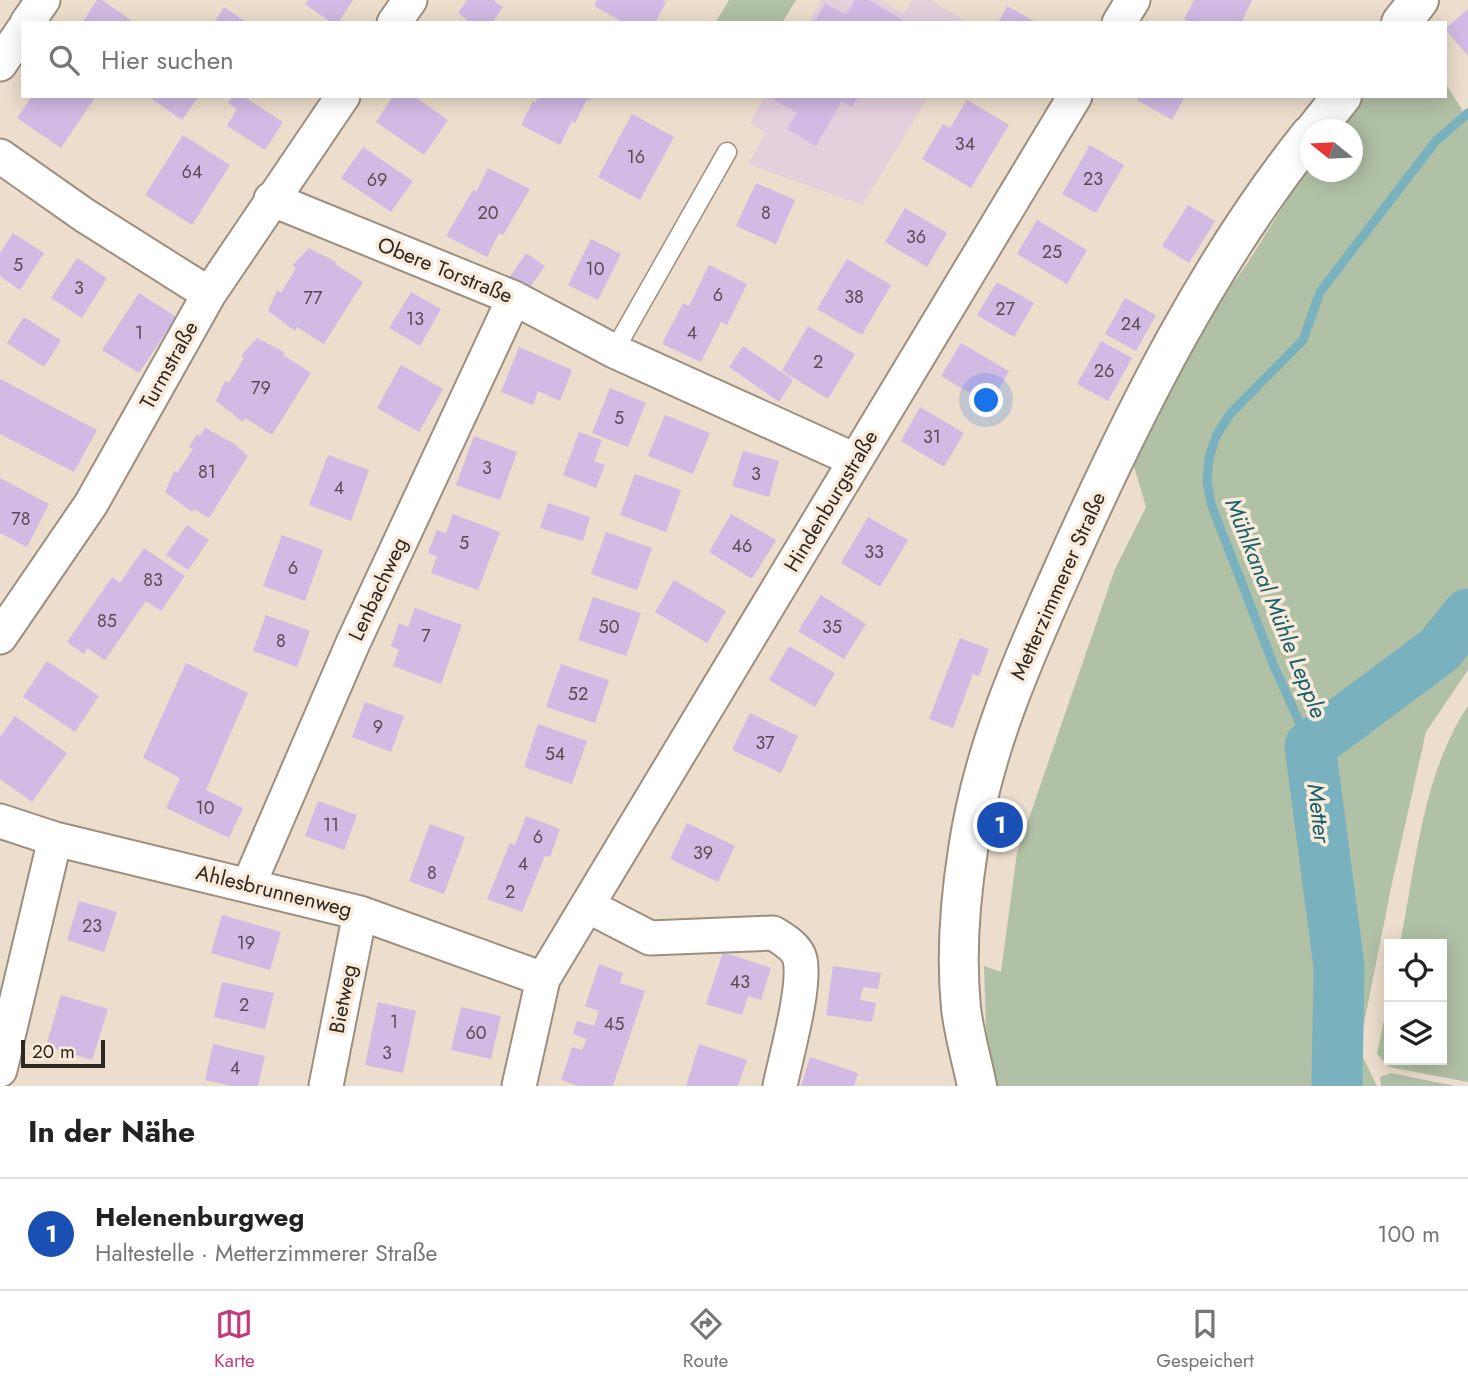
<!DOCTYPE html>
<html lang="de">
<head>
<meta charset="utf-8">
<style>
  :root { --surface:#fff; --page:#f6f6f6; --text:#222; --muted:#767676; --line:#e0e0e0; --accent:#c33b78 }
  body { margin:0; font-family:Jost,sans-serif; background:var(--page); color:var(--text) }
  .controls { position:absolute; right:21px; bottom:21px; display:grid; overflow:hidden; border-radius:0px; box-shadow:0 4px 18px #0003 }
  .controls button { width:63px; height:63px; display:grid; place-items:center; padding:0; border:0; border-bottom:2px solid var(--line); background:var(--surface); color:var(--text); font:35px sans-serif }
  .compass { position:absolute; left:1300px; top:119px; width:63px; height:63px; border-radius:50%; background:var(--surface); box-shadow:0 4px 18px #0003; rotate:288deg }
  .scale { position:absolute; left:21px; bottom:18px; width:84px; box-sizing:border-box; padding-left:7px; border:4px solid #2e2822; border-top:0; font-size:19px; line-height:24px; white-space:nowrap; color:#2e2822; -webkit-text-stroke:5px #f9ead9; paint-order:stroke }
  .you { position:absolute; left:987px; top:401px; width:24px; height:24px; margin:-18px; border:5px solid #fff; border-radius:50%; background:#1a73e8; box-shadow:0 0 0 10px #1a73e833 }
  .badge { display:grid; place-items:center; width:46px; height:46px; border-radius:50%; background:var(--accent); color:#fff; font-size:23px; font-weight:700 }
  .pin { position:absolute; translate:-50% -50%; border:4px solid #fff; box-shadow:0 2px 7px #0006 }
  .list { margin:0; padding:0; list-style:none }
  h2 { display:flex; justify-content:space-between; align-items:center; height:91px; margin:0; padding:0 28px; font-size:30px }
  h2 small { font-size:23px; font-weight:400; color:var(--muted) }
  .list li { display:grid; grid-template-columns:46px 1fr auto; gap:21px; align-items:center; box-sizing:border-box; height:112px; padding:0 28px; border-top:2px solid var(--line) }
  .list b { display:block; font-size:26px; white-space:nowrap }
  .list p { margin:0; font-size:23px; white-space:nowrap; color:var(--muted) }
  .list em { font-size:23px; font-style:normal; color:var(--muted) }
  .icon { flex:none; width:38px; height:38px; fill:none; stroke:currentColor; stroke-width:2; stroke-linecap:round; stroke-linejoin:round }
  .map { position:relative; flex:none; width:1468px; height:1086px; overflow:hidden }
  .search { position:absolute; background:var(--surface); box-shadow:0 4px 18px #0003; left:21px; right:21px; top:21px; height:77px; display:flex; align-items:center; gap:18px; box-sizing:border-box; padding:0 24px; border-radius:0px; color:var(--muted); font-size:26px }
  .sheet { height:203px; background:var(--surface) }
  nav { display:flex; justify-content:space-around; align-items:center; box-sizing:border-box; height:98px; border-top:2px solid var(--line); background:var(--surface); font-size:19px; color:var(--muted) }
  nav a { display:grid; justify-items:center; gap:4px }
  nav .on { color:var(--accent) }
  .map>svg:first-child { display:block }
  .education { fill:#e4cfdd }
  .green { fill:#b1c1a5 }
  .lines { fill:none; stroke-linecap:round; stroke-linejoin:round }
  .stream { stroke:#79b1bf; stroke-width:9 }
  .river { stroke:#79b1bf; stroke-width:51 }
  .building { fill:#d1bae3 }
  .lane-casing { stroke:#9d8f7f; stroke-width:21 }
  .street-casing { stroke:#9d8f7f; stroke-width:37 }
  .secondary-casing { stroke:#9d8f7f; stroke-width:42 }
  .lane { stroke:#fff; stroke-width:18 }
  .street { stroke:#fff; stroke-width:33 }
  .secondary { stroke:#fff; stroke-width:38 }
  .labels { text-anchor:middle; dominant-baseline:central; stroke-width:7; stroke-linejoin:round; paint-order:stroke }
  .number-label { font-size:18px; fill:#574c52 }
  .street-label { font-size:21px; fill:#2e2822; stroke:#f9ead9 }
  .water-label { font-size:23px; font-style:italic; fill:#13606f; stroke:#f9ead9 }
</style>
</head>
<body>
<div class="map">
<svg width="1468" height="1086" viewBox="0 0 1468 1086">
  <rect width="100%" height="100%" fill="#ecddcc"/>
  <!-- education -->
  <path class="education" d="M822 0H880L904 13 912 0H931L968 23H808Z
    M765 96H929L862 205 748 164 766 133 750 123Z"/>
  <!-- green -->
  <path class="green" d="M729 0H796L782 23H715Z
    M1445 83 1468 119V670L1426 732 1392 883 1359 1049 1377 1086H996L986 1029 984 966 1001 972 1017 853 1115 569 1146 507 1133 463 1195 334 1247 264 1310 163V172H1352V130L1333 129 1360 96H1445Z
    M1468 706V1082L1389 1067 1377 1054 1389 996V1060H1442V944H1400C1416 865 1422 775 1468 706Z
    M1391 1073 1455 1086H1381L1380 1077Z"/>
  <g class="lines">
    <!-- stream -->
    <path class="stream" d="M1310 746 1274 666 1211 504 1207 481 1209 458 1216 436 1230 414 1303 340 1320 292 1435 142 1468 113"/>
    <!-- river -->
    <path class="river" d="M1337 1086 1339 966 1310 746 1439 650 1468 614"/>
  </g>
  <!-- building -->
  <path class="building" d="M97 0H102L135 23H82Z
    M308 0H353L338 23H332L305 4Z
    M467 0H493L503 7 492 23H471L458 13Z
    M597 0H663L666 2 656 21 660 23H625L594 6Z
    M855 0H869L908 23H814L825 3 846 15Z
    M1194 0H1252L1241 23H1192L1184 19Z
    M1007 6 1037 23H998Z
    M224 7 248 23H214Z
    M1468 9V56L1445 29Z
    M32 96H96L61 148 17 118Z
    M153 96H199L182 120 152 99Z
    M233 96H243L283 122 265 150 227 126 237 109 228 103Z
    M393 96H414L448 120 424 155 376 122Z
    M539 96H592L590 101 587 99 575 123 572 121 560 145 521 125 533 101 535 103Z
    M768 96H859L852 107 842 101 816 146 787 129 797 113Z
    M1140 96H1185L1172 120 1137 100Z
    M967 100 1009 125 971 188 922 159 943 124 950 128Z
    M632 114 674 137 640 200 598 177Z
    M183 135 230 165 192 225 145 195Z
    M1090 145 1124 165 1096 213 1062 194Z
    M363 147 413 181 391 212 341 178Z
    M488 168 530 189 503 235 499 233 487 257 446 236 473 190 476 192Z
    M756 183 795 200 776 244 736 226Z
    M1188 205 1215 221 1189 263 1162 246Z
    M905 208 947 233 927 267 885 242Z
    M1037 220 1087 250 1067 284 1017 254Z
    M13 233 44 253 20 290 0 276V253Z
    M591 239 621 254 598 300 568 285Z
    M309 248 336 262 335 264 363 282 324 344 297 327 295 331 268 311 277 290 281 293 296 268 292 266Z
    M526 253 545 266 528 290 509 278Z
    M77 258 107 278 82 318 51 298Z
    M847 259 891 285 862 335 817 309Z
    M709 265 747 284 727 325 721 322 701 362 662 344 683 303 689 306Z
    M997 282 1034 303 1014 337 977 315Z
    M411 292 441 309 420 346 389 328Z
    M139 293 176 317 139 373 102 350Z
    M1125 298 1156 315 1136 351 1105 334Z
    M24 317 61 340 44 367 7 343Z
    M808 326 855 354 828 399 782 371Z
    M257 338 284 352 283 355 311 373 272 435 245 418 243 422 216 401 225 381 229 383 244 358 241 356Z
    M1101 341 1132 358 1108 401 1077 384Z
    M961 343 1009 371 990 405 941 376Z
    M743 346 793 380 779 402 729 367Z
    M519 347 572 370 560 401 538 391 533 405 501 392Z
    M401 365 443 389 419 432 377 408Z
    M0 379 97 430 74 472 0 434Z
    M610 388 646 403 628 447 592 433Z
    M920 407 964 433 944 467 901 441Z
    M665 415 710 433 693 474 648 456Z
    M205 428 233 443 248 456 209 518 194 509 192 512 165 492 174 471 177 473 193 449 189 447 197 434 200 436Z
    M579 432 602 440 594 461 605 465 596 488 563 475Z
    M474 436 517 452 500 500 456 485Z
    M743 451 779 461 769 497 732 486Z
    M328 455 369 470 351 521 309 505Z
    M635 474 681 490 666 532 620 515Z
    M0 478 49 504 27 547 0 533Z
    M548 503 590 517 583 541 540 528Z
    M453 514 500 532 478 590 431 573 437 556 428 553 437 530 446 533Z
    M731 514 776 540 752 579 709 552Z
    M868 517 908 540 880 587 841 563Z
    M187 525 209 540 188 570 166 555Z
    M606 532 652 548 637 590 591 574Z
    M282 535 323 550 305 601 263 586Z
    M144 548 185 576 161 611 146 601 105 660 87 648 84 654 67 642 112 577 120 583Z
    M674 580 726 611 707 643 655 612Z
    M821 595 866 624 844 659 798 631Z
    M593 597 641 613 626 656 578 640Z
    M415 608 462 625 441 684 393 666 399 650 391 646 399 623 408 627Z
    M266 615 310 631 297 667 253 651Z
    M960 638 989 649 979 676 973 674 953 728 929 719Z
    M789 646 835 673 815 707 769 680Z
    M47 661 99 696 75 732 23 697Z
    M186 663 248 693 206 790 243 808 229 838 166 808 180 778 143 758Z
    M561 664 609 680 595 723 546 707Z
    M365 702 404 716 391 752 352 737Z
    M750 713 798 736 781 773 732 750Z
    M15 716 67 753 32 802 0 779V737Z
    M538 724 587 741 572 784 524 767Z
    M318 801 357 815 344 850 305 836Z
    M526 816 560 829 550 857 545 856 522 912 487 899 510 843 515 845Z
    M687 823 735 846 718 882 670 859Z
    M430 824 465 837 444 894 409 881Z
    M79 901 117 912 104 952 67 940Z
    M222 915 281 932 270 970 211 953Z
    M723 952 771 968 761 1000 748 996 742 1015 706 1004Z
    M599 964 623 973 620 983 645 991 613 1086H578L561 1080 572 1047 582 1050 587 1039 573 1034 577 1021 594 1026 599 1011 585 1006Z
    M833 966 881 973 878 989 863 987 860 1000 876 1003 872 1022 826 1015Z
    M222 982 274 993 265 1029 214 1017Z
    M61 995 108 1009 92 1060 46 1046Z
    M378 1002 416 1011 403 1073 365 1065Z
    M461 1007 501 1016 491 1059 451 1050Z
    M213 1044 265 1056 258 1086H231L205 1080Z
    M699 1044 747 1060 738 1086H686Z
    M810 1057 858 1073 854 1086H801Z"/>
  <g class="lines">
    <!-- lane casing -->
    <g class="lane-casing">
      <path id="lane" d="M614 351 727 152"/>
    </g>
    <!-- street casing -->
    <g class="street-casing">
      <path id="street" d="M27 23 43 0
        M394 23 410 0
        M1119 23 1133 0
        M0 64 23 30
        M0 156 84 215 209 294
        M271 199 514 298 614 351 855 460
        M0 637 91 504 209 294 343 96
        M0 821 55 839 360 913 543 979
        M249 884 353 643 514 298
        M588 906 650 938 773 933C783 939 797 947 800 959 806 987 786 1056 780 1086
        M0 1070 55 839
        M326 1086 360 913
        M519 1086 543 979 1075 96"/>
    </g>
    <!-- secondary casing -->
    <g class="secondary-casing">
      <path id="secondary" d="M1401 23 1419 0
        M1315 130 1342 96
        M977 1086C972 1061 964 1034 961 1008 956 957 960 901 968 850 983 747 1025 655 1067 561 1134 412 1208 263 1310 135"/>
    </g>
    <!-- lane -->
    <use href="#lane" class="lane"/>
    <!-- street -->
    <use href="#street" class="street"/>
    <!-- secondary -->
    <use href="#secondary" class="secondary"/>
  </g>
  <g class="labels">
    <!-- number labels -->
    <g class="number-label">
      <text x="965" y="144">34</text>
      <text x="636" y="157">16</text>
      <text x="192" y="172">64</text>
      <text x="1093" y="179">23</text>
      <text x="377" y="180">69</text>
      <text x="488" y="213">20</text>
      <text x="766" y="213">8</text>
      <text x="916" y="237">36</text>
      <text x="1052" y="252">25</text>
      <text x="18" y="265">5</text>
      <text x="595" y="269">10</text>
      <text x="79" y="288">3</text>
      <text x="718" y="295">6</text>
      <text x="854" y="297">38</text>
      <text x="313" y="298">77</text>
      <text x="1005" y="309">27</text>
      <text x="415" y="319">13</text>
      <text x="1131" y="324">24</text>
      <text x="139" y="333">1</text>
      <text x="692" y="333">4</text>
      <text x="818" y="362">2</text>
      <text x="1104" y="371">26</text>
      <text x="261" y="388">79</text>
      <text x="619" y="418">5</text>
      <text x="932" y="437">31</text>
      <text x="487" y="468">3</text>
      <text x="207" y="472">81</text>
      <text x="756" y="474">3</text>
      <text x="339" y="488">4</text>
      <text x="21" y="519">78</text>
      <text x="464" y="543">5</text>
      <text x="742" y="546">46</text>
      <text x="874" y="552">33</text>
      <text x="293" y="568">6</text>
      <text x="153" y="580">83</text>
      <text x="107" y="621">85</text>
      <text x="609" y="627">50</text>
      <text x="832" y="627">35</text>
      <text x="426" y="636">7</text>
      <text x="281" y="641">8</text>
      <text x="578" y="694">52</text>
      <text x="378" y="727">9</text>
      <text x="765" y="743">37</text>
      <text x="555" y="754">54</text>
      <text x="205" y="808">10</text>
      <text x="331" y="825">11</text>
      <text x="538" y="837">6</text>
      <text x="703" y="853">39</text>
      <text x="523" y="864">4</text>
      <text x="432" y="873">8</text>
      <text x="510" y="892">2</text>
      <text x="92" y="926">23</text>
      <text x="246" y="943">19</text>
      <text x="740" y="982">43</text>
      <text x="244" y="1005">2</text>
      <text x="394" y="1022">1</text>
      <text x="614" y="1024">45</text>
      <text x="476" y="1033">60</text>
      <text x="387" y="1053">3</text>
      <text x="235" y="1068">4</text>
    </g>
    <!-- street labels -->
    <g class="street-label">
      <text transform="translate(445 270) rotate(22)">Obere Torstraße</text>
      <text transform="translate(169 365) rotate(-61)">Turmstraße</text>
      <text transform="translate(831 501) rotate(-59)">Hindenburgstraße</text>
      <text transform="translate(1058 586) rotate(-66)">Metterzimmerer Straße</text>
      <text transform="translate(378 589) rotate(-65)">Lenbachweg</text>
      <text transform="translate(274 891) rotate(14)">Ahlesbrunnenweg</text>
      <text transform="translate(343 999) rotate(-79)">Bietweg</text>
    </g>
    <!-- water labels -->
    <g class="water-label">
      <text transform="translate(1276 608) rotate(68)">Mühlkanal Mühle Lepple</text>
      <text transform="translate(1319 813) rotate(83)">Metter</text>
    </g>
  </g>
</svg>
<div class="controls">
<button><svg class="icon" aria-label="locate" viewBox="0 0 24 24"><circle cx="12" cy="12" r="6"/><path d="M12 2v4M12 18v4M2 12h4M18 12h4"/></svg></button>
<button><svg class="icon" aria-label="layers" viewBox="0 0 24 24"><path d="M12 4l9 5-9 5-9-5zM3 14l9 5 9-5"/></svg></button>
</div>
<svg class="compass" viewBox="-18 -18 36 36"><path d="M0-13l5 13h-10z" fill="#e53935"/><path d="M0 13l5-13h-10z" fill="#767676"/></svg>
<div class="scale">20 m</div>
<div class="you"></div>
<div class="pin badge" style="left:1000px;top:825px;background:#1a4fb4">1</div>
<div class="search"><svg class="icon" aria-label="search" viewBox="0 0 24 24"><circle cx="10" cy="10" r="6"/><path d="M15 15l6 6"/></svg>Hier suchen</div>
</div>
<section class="sheet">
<h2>In der Nähe<small></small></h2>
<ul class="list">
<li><span class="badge" style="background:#1a4fb4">1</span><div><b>Helenenburgweg</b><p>Haltestelle · Metterzimmerer Straße</p></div><em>100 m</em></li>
</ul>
</section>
<nav>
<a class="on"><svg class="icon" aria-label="map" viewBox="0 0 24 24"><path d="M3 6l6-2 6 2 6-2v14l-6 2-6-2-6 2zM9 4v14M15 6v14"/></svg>Karte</a>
<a><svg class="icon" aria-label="directions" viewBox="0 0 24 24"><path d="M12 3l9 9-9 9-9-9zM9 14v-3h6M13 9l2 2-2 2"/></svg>Route</a>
<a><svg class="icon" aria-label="saved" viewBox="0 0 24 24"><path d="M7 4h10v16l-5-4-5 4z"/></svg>Gespeichert</a>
</nav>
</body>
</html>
